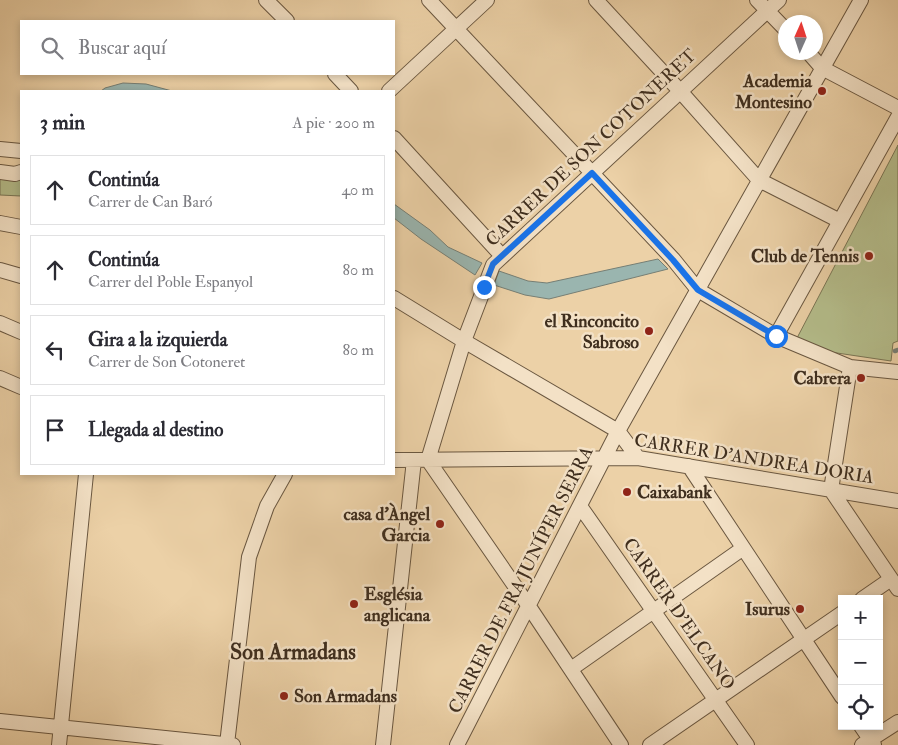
<!DOCTYPE html>
<html lang="es">
<head>
<meta charset="utf-8">
<style>
  :root { --surface:#fff; --page:#f2f2f3; --text:#2b2b33; --muted:#7c7c81; --line:#e1e1e2 }
  body { margin:0; font-family:"IM FELL Double Pica",serif; background:var(--page); color:var(--text) }
  .controls { position:absolute; right:15px; bottom:15px; display:grid; overflow:hidden; border-radius:0px; box-shadow:0 2px 8px #0003 }
  .controls button { width:45px; height:45px; display:grid; place-items:center; padding:0; border:0; border-bottom:1px solid var(--line); background:var(--surface); color:var(--text); font:25px sans-serif }
  .compass { position:absolute; left:778px; top:15px; width:45px; height:45px; border-radius:50%; background:var(--surface); box-shadow:0 2px 8px #0003; rotate:3deg }
  .stop { position:absolute; width:15px; height:15px; margin:-11px; border:4px solid #1a73e8; border-radius:50%; background:#fff }
  .stop.end { background:#1a73e8; border-color:#fff; box-shadow:0 1px 5px #0008 }
  .list { margin:0; padding:0; list-style:none }
  h2 { display:flex; justify-content:space-between; align-items:center; height:65px; margin:0; padding:0 20px; font-size:21px }
  h2 small { font-size:16px; font-weight:400; color:var(--muted) }
  .list li { display:grid; grid-template-columns:32px 1fr auto; gap:15px; align-items:center; box-sizing:border-box; height:70px; margin:0 10px 10px; padding:0 10px; border:1px solid var(--line); border-radius:0px }
  .list b { display:block; font-size:19px; white-space:nowrap }
  .list p { margin:0; font-size:16px; white-space:nowrap; color:var(--muted) }
  .list em { font-size:16px; font-style:normal; color:var(--muted) }
  .icon { flex:none; width:28px; height:28px; fill:none; stroke:currentColor; stroke-width:2; stroke-linecap:round; stroke-linejoin:round }
  .map { position:relative; flex:none; width:898px; height:745px; overflow:hidden }
  .search { position:absolute; background:var(--surface); box-shadow:0 2px 8px #0003; left:20px; top:20px; width:375px; height:55px; display:flex; align-items:center; gap:12px; box-sizing:border-box; padding:0 18px; border-radius:0px; color:var(--muted); font-size:19px }
  .panel { position:absolute; background:var(--surface); box-shadow:0 2px 8px #0003; left:20px; top:90px; width:375px; height:385px; border-radius:0px }
  .map>svg:first-child { display:block }
  .green { fill:#b4bc8a; stroke:#7a7554 }
  .water { fill:#9ab5af; stroke:#767f75 }
  .lines { fill:none; stroke-linecap:round; stroke-linejoin:round }
  .stream { stroke:#767f75; stroke-width:4.5 }
  .minor-casing { stroke:#6a5740; stroke-width:16 }
  .minor { stroke:#f3e1c6; stroke-width:14 }
  .route { stroke:#1a73e8; stroke-width:6 }
  .poi-dot { fill:#8f2418; stroke:#f3e1c6; stroke-width:2 }
  .labels { text-anchor:middle; dominant-baseline:central; stroke-width:5; stroke-linejoin:round; paint-order:stroke }
  .poi-label { font-size:18px; font-weight:bold; fill:#3f2e1e; stroke:#f3e1c6; text-anchor:end }
  .street-label { font-size:18px; fill:#3f2e1e; stroke:#f3e1c6 }
  .district-label { font-size:22px; font-weight:bold; fill:#3f2e1e; stroke:#f3e1c6 }
</style>
</head>
<body>
<div class="map">
<svg width="898" height="745" viewBox="0 0 898 745">
  <rect width="100%" height="100%" fill="#ecd1a7"/>
  <filter id="stains"><feTurbulence type="fractalNoise" baseFrequency=".004" numOctaves="4"/><feColorMatrix values="0 0 0 0 .2 0 0 0 0 .09 0 0 0 0 .02 0 0 0 .5 -.17"/></filter>
  <radialGradient id="worn" r=".72"><stop offset=".6" stop-color="#630" stop-opacity="0"/><stop offset="1" stop-color="#630" stop-opacity=".3"/></radialGradient>
  <!-- green -->
  <path class="green" d="M898 145V341L893 343 891 361 810 349 797 338Z
    M0 175H21V196L0 195Z"/>
  <!-- water -->
  <path class="water" d="M123 83 146 84 172 91H101L105 88Z
    M394 204 430 230 448 247 482 263 475 275 421 239 394 218Z
    M658 259 668 269 549 299 525 295 494 285 499 271 528 281 547 283Z"/>
  <g class="lines">
    <!-- stream -->
    <path class="stream" d="M895 351 898 350"/>
    <!-- minor casing -->
    <g class="minor-casing">
      <path id="minor" d="M266 0 287 21
        M429 0 673 259 698 290 776 336 850 367 898 372
        M596 0 680 91 759 180 840 221
        M757 0 786 30
        M808 52 822 68 898 108
        M335 74 351 91
        M389 91 487 0
        M394 138 502 256
        M0 149 21 151
        M0 172 15 174 21 172
        M0 223 21 227
        M0 270 21 276
        M394 298 464 341 618 431 638 458
        M0 323 21 332
        M776 336 898 117
        M850 367 831 490 898 589
        M0 378 21 387
        M394 460 638 458 898 501
        M689 466 842 697
        M580 506 747 745
        M862 599 891 579
        M571 669 742 549
        M0 721 233 745
        M861 726 874 745
        M227 744 249 557 267 506 285 474
        M59 745 86 474
        M383 745 414 460
        M457 745 618 431 861 0
        M621 745 528 605 428 460 464 341 493 265 779 0
        M650 745 842 613
        M862 745 898 722"/>
    </g>
    <!-- minor -->
    <use href="#minor" class="minor"/>
  </g>
  <g class="lines">
    <!-- route -->
    <path class="route" d="M484 287 493 264 592 173 673 260 698 290 776 336"/>
  </g>
  <!-- markers -->
  <g class="poi-dot">
    <circle cx="822" cy="91" r="5"/>
    <circle cx="869" cy="256" r="5"/>
    <circle cx="649" cy="331" r="5"/>
    <circle cx="861" cy="378" r="5"/>
    <circle cx="627" cy="492" r="5"/>
    <circle cx="440" cy="524" r="5"/>
    <circle cx="354" cy="604" r="5"/>
    <circle cx="800" cy="609" r="5"/>
    <circle cx="284" cy="696" r="5"/>
  </g>
  <g class="labels">
    <!-- poi labels -->
    <g class="poi-label">
      <text x="812" y="81">Academia<tspan x="812" dy="21">Montesino</tspan></text>
      <text x="859" y="256">Club de Tennis</text>
      <text x="639" y="321">el Rinconcito<tspan x="639" dy="21">Sabroso</tspan></text>
      <text x="851" y="378">Cabrera</text>
      <text x="637" y="492" text-anchor="start">Caixabank</text>
      <text x="430" y="514">casa d'Àngel<tspan x="430" dy="21">Garcia</tspan></text>
      <text x="364" y="594" text-anchor="start">Església<tspan x="364" dy="21">anglicana</tspan></text>
      <text x="790" y="609">Isurus</text>
      <text x="294" y="696" text-anchor="start">Son Armadans</text>
    </g>
    <!-- street labels -->
    <g class="street-label">
      <text transform="translate(591 148) rotate(-43)">CARRER DE SON COTONERET</text>
      <text transform="translate(754 459) rotate(9)">CARRER D'ANDREA DORIA</text>
      <text transform="translate(521 580) rotate(-63)">CARRER DE FRA JUNÍPER SERRA</text>
      <text transform="translate(679 614) rotate(55)">CARRER D'ELCANO</text>
    </g>
    <!-- district labels -->
    <g class="district-label">
      <text x="293" y="652">Son Armadans</text>
    </g>
  </g>
  <rect width="100%" height="100%" filter="url(#stains)"/>
  <rect width="100%" height="100%" fill="url(#worn)"/>
</svg>
<div class="controls">
<button>+</button>
<button>−</button>
<button><svg class="icon" aria-label="locate" viewBox="0 0 24 24"><circle cx="12" cy="12" r="6"/><path d="M12 2v4M12 18v4M2 12h4M18 12h4"/></svg></button>
</div>
<svg class="compass" viewBox="-18 -18 36 36"><path d="M0-13l5 13h-10z" fill="#e53935"/><path d="M0 13l5-13h-10z" fill="#7c7c81"/></svg>
<div class="stop" style="left:776px;top:336px"></div>
<div class="stop end" style="left:484px;top:287px"></div>
<div class="search"><svg class="icon" aria-label="search" viewBox="0 0 24 24"><circle cx="10" cy="10" r="6"/><path d="M15 15l6 6"/></svg>Buscar aquí</div>
<section class="panel">
<h2>3 min<small>A pie · 200 m</small></h2>
<ul class="list">
<li><svg class="icon" aria-label="ahead" viewBox="0 0 24 24"><path d="M12 20V5M6 11l6-6 6 6"/></svg><div><b>Continúa</b><p>Carrer de Can Baró</p></div><em>40 m</em></li>
<li><svg class="icon" aria-label="ahead" viewBox="0 0 24 24"><path d="M12 20V5M6 11l6-6 6 6"/></svg><div><b>Continúa</b><p>Carrer del Poble Espanyol</p></div><em>80 m</em></li>
<li><svg class="icon" aria-label="left" viewBox="0 0 24 24"><path d="M17 20v-9H6M10 6l-5 5 5 5"/></svg><div><b>Gira a la izquierda</b><p>Carrer de Son Cotoneret</p></div><em>80 m</em></li>
<li><svg class="icon" aria-label="arrive" viewBox="0 0 24 24"><path d="M6 21V4h12l-3 4 3 4H6"/></svg><div><b>Llegada al destino</b></div></li>
</ul>
</section>
</div>
</body>
</html>
